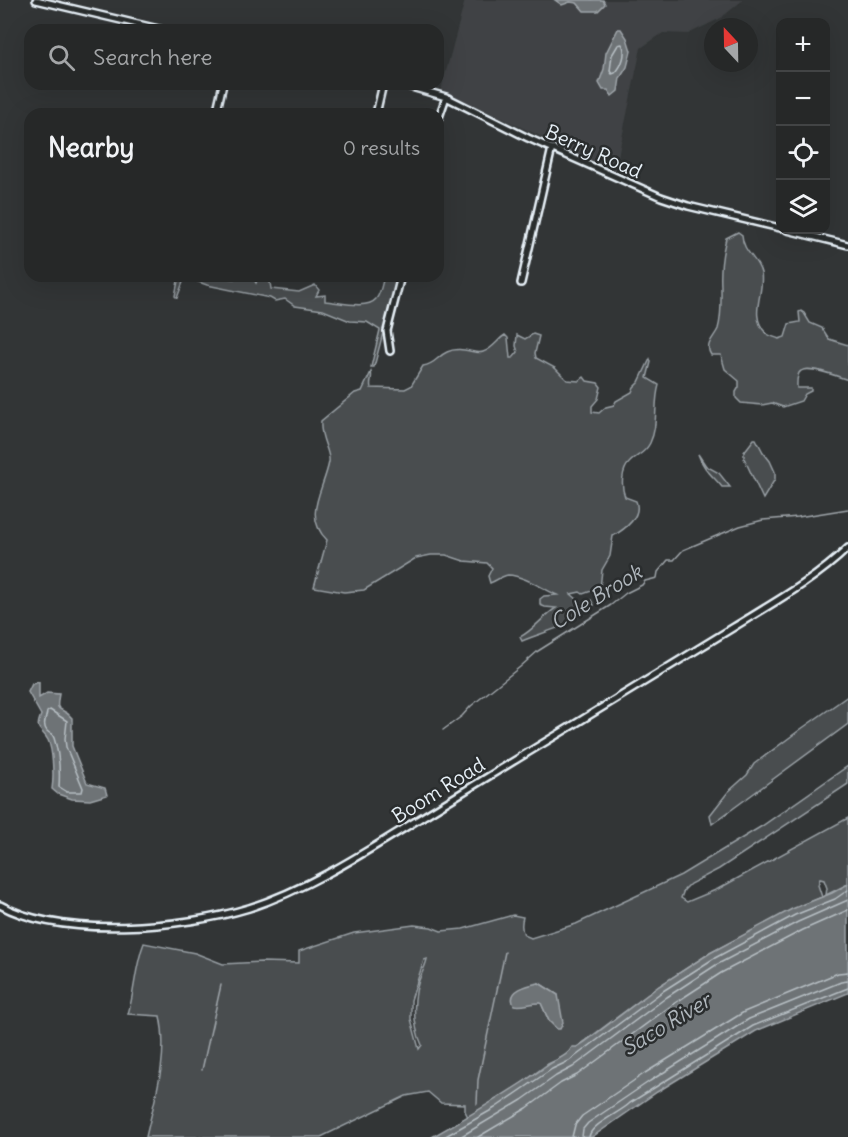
<!DOCTYPE html>
<html lang="en">
<head>
<meta charset="utf-8">
<style>
  :root { --surface:#262828; --page:#323434; --text:#f1f3f6; --muted:#a4a6a8; --line:#424445 }
  body { margin:0; font-family:Delius,sans-serif; background:var(--page); color:var(--text) }
  .controls { position:absolute; right:18px; top:18px; display:grid; overflow:hidden; border-radius:12px; box-shadow:0 6px 24px #0002 }
  .controls button { width:54px; height:54px; display:grid; place-items:center; padding:0; border:0; border-bottom:2px solid var(--line); background:var(--surface); color:var(--text); font:30px sans-serif }
  .compass { position:absolute; left:704px; top:18px; width:54px; height:54px; border-radius:50%; background:var(--surface); box-shadow:0 6px 24px #0002; rotate:338deg }
  .list { margin:0; padding:0; list-style:none }
  h2 { display:flex; justify-content:space-between; align-items:center; height:78px; margin:0; padding:0 24px; font-size:26px }
  h2 small { font-size:20px; font-weight:400; color:var(--muted) }
  .icon { flex:none; width:33px; height:33px; fill:none; stroke:currentColor; stroke-width:2; stroke-linecap:round; stroke-linejoin:round }
  .map { position:relative; flex:none; width:848px; height:1137px; overflow:hidden }
  .search { position:absolute; background:var(--surface); box-shadow:0 6px 24px #0002; left:24px; top:24px; width:420px; height:66px; display:flex; align-items:center; gap:15px; box-sizing:border-box; padding:0 21px; border-radius:18px; color:var(--muted); font-size:22px }
  .panel { position:absolute; background:var(--surface); box-shadow:0 6px 24px #0002; left:24px; top:108px; width:420px; height:174px; border-radius:18px }
  .map>svg:first-child { display:block }
  .built { fill:#3f4244 }
  .green { fill:#494d4f; stroke:#989fa4; stroke-width:1.5; fill-rule:evenodd }
  .water { fill:#6e7376; stroke:#9fa5aa; stroke-width:1.5 }
  .lines { fill:none; stroke-linecap:round; stroke-linejoin:round }
  .shore { stroke:#b7bfc4; stroke-width:1.5 }
  .stream { stroke:#9fa5aa; stroke-width:1.5 }
  .minor-casing { stroke:#e8f1f8; stroke-width:10 }
  .minor { stroke:#2a2d2e; stroke-width:5 }
  .labels { text-anchor:middle; dominant-baseline:central; stroke-width:5; stroke-linejoin:round; paint-order:stroke }
  .street-label { font-size:20px; fill:#e8f1f8; stroke:#2a2d2e }
  .water-label { font-size:21px; font-style:italic; fill:#b1b8be; stroke:#2a2d2e }
</style>
</head>
<body>
<div class="map">
<svg width="848" height="1137" viewBox="0 0 848 1137">
  <rect width="100%" height="100%" fill="#323536"/>
  <filter id="ink" filterUnits="userSpaceOnUse"><feTurbulence type="fractalNoise" baseFrequency=".0167" numOctaves="2"/><feDisplacementMap in="SourceGraphic" scale="12" xChannelSelector="R" yChannelSelector="G"/><feConvolveMatrix kernelMatrix="1 2 1 2 8 2 1 2 1" color-interpolation-filters="sRGB"/></filter>
  <g filter="url(#ink)">
    <!-- built -->
    <path class="built" d="M465 0H743L721 18 688 34 663 33 641 48 615 171 441 90Z"/>
    <!-- green -->
    <path class="green" d="M738 232 742 235C743 253 757 257 761 273 765 293 748 315 766 333 769 336 775 337 779 339L785 337 789 324 800 322 799 312 801 311 804 313 810 323 822 328 829 339 848 345V380C839 377 810 365 801 371 796 374 797 383 797 388H811V391L805 394 801 401 783 407 772 403 762 405 741 403 736 398V392L739 387V381L725 369 721 355H711C704 345 714 338 718 329 722 316 721 299 721 286 720 270 722 254 726 238Z
      M179 276H211L234 279 237 276H252L256 283 259 276H269L271 289 299 292 315 285 319 290 316 296 325 295V301C339 302 367 310 376 299 381 293 382 283 384 276H398L374 367H371L380 330 367 322 350 321 323 310 295 306 285 299 275 301 270 298 207 285 185 277 177 298 175 296Z
      M533 334 539 336 535 353 536 358 555 368 567 380 579 381 584 377 587 381 598 383 601 387 598 399 592 406V412L599 413 606 407 614 405 616 401 632 392 634 387 639 382 650 359 651 362 647 378 659 385C653 405 659 424 650 443 644 455 637 454 630 462 621 470 621 487 625 497L636 501C642 516 625 529 613 536L610 556 602 570 600 588 583 594 580 592 571 594 578 600V603L583 604 591 600 594 605C590 610 586 609 582 613 567 628 542 632 522 641L520 637C534 630 543 616 556 608L545 607 540 605V599L544 596 557 595C544 589 522 575 508 575 501 576 496 581 490 583L488 576 492 568 487 563 464 561 446 555H431L416 558 364 590 344 592 314 587 327 540C302 515 324 490 329 462 331 452 319 438 321 421L355 393 362 391 371 372C373 378 369 382 371 388L405 389 411 386 423 366C436 364 436 357 447 352 461 345 475 355 483 352 493 349 497 340 505 335L508 338 510 358H513L518 352 516 346 517 335 525 339Z
      M754 439H756L763 452 770 461 775 472V479L763 499 744 458V452Z
      M698 454 706 466 719 473 730 487H722C713 476 703 469 698 454Z
      M848 696V724L712 824 710 815 728 792 747 775 754 764 801 729Z
      M848 766V784L719 869 690 884 684 890 681 898 687 902 718 889 848 818V884L826 895 827 888 824 880 820 879 818 885 822 897 792 910 710 953 659 986 565 1056 548 1064 514 1089 468 1117 465 1111V1104L441 1103 428 1092 406 1096 321 1137H146C155 1097 169 1057 160 1016L128 1014C135 991 135 965 144 943L195 953 223 964 262 962 299 963V951L354 933 414 925 431 927 441 931 463 929 513 915 523 917C521 924 521 929 524 935L531 938 576 924 681 875 762 826ZM427 959C426 964 424 968 422 973 412 994 412 1024 422 1045L419 1049 411 1019V1000L424 960ZM539 983 558 995 549 1021 541 1003 535 1002Z"/>
    <!-- water -->
    <path class="water" d="M555 0H603L605 4 598 11H584L577 3 570 2 562 5Z
      M618 29H621L627 38 631 51 627 67 620 78 618 91 612 96 608 90H603L599 83 604 69 606 53Z
      M39 682V698L47 693 59 694C55 716 60 704 72 718V746L87 783 105 788 107 795 90 800 72 799 58 794 52 789C54 777 53 750 48 740 42 728 34 732 41 715L28 692 32 684Z
      M848 884V993L756 1031 657 1092 592 1137H432C471 1115 509 1092 547 1066 556 1059 567 1057 572 1047H577L585 1042 659 986 710 953 792 909 832 893Z
      M539 983 558 995 563 1023 560 1029H557L549 1021 541 1003C532 1002 524 1007 514 1005 506 990 528 985 539 983Z"/>
    <g class="lines">
      <!-- shore -->
      <path class="shore" d="M622 44C627 53 622 66 615 73L612 74 610 71 612 55 618 45Z
        M50 710 67 721 65 739 66 747 83 788 82 792H67L59 787C60 772 59 753 54 738 51 731 52 736 47 731 42 725 46 719 47 712Z
        M444 1137 495 1108 552 1069 569 1061 663 991 713 959 795 915 835 899 848 890
        M460 1137 522 1100 556 1076 573 1067 667 997 716 965 798 922 848 900
        M478 1137 527 1108 561 1083 577 1075 672 1005 721 973 803 930 848 910
        M572 1137 575 1125 582 1116 645 1073 744 1012 838 973 848 972
        M582 1137 583 1129 588 1123 650 1081 749 1019 841 982 848 981
        M589 1137C591 1124 620 1113 630 1103L753 1026 848 988"/>
      <!-- stream -->
      <path class="stream" d="M443 730 462 716 471 706 520 667 538 651 611 605 626 593 642 585 645 581 657 578 658 572 668 560H674L683 550 740 526 763 520 798 517 848 509
        M202 1070 221 985
        M477 1104 478 1080 505 952"/>
      <!-- minor casing -->
      <g class="minor-casing">
        <path id="minor" d="M36 0 163 30
          M401 84 446 97 528 138 661 197 688 206 780 228
          M216 114 223 84
          M376 114 383 84
          M438 120 446 97
          M787 230 848 245
          M521 283 552 148
          M390 351 387 331 401 276
          M0 905C62 939 184 928 249 908 307 889 359 856 411 824 464 791 517 759 570 727 625 693 680 660 734 627 773 603 815 580 848 548"/>
      </g>
      <!-- minor -->
      <use href="#minor" class="minor"/>
    </g>
  </g>
  <g class="labels">
    <!-- street labels -->
    <g class="street-label">
      <text transform="translate(594 151) rotate(24)">Berry Road</text>
      <text transform="translate(438 790) rotate(-32)">Boom Road</text>
    </g>
    <!-- water labels -->
    <g class="water-label">
      <text transform="translate(596 597) rotate(-32)">Cole Brook</text>
      <text transform="translate(666 1024) rotate(-31)">Saco River</text>
    </g>
  </g>
</svg>
<div class="controls">
<button>+</button>
<button>−</button>
<button><svg class="icon" aria-label="locate" viewBox="0 0 24 24"><circle cx="12" cy="12" r="6"/><path d="M12 2v4M12 18v4M2 12h4M18 12h4"/></svg></button>
<button><svg class="icon" aria-label="layers" viewBox="0 0 24 24"><path d="M12 4l9 5-9 5-9-5zM3 14l9 5 9-5"/></svg></button>
</div>
<svg class="compass" viewBox="-18 -18 36 36"><path d="M0-13l5 13h-10z" fill="#e53935"/><path d="M0 13l5-13h-10z" fill="#a4a6a8"/></svg>
<div class="search"><svg class="icon" aria-label="search" viewBox="0 0 24 24"><circle cx="10" cy="10" r="6"/><path d="M15 15l6 6"/></svg>Search here</div>
<section class="panel">
<h2>Nearby<small>0 results</small></h2>
<ul class="list">
</ul>
</section>
</div>
</body>
</html>
